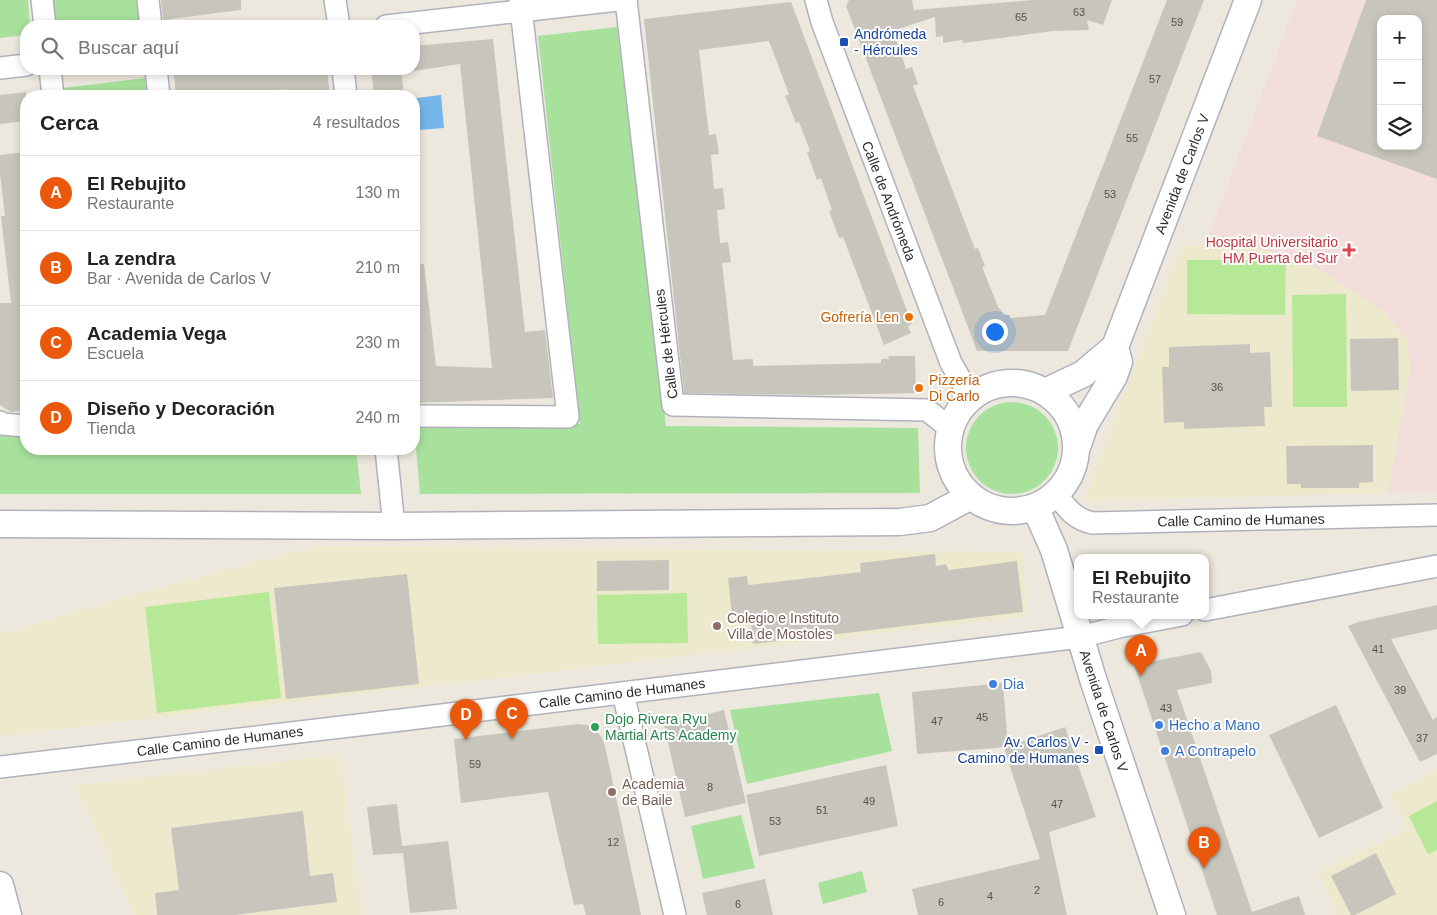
<!DOCTYPE html>
<html lang="es">
<head>
<meta charset="utf-8">
<style>
  :root { --surface:#fff; --page:#f2f2f2; --text:#222; --muted:#767676; --line:#e0e0e0; --accent:#ea580c }
  body { margin:0; font-family:Helvetica,sans-serif; background:var(--page); color:var(--text) }
  .controls { position:absolute; right:15px; top:15px; display:grid; overflow:hidden; border-radius:10px; box-shadow:0 2px 8px #0003 }
  .controls button { width:45px; height:45px; display:grid; place-items:center; padding:0; border:0; border-bottom:1px solid var(--line); background:var(--surface); color:var(--text); font:25px sans-serif }
  .you { position:absolute; left:994px; top:331px; width:18px; height:18px; margin:-12px; border:4px solid #fff; border-radius:50%; background:#1a73e8; box-shadow:0 0 0 8px #1a73e833 }
  .badge { display:grid; place-items:center; width:32px; height:32px; border-radius:50%; background:var(--accent); color:#fff; font-size:16px; font-weight:700 }
  .pin { position:absolute; translate:-50% -41px; filter:drop-shadow(0 1px 2px #0008) }
  .pin::after { content:''; position:absolute; top:26px; width:18px; height:15px; background:inherit; clip-path:polygon(0 0,100% 0,50% 100%) }
  .popup { position:absolute; left:1074px; top:554px; width:135px; height:65px; box-sizing:border-box; display:grid; place-content:center; border-radius:10px; background:var(--surface); filter:drop-shadow(0 1px 4px #0005); font-size:16px; white-space:nowrap; color:var(--muted) }
  .popup b { font-size:19px; color:var(--text) }
  .popup::after { content:''; position:absolute; left:50%; top:100%; margin-left:-10px; border:10px solid transparent; border-top-color:var(--surface) }
  .list { margin:0; padding:0; list-style:none }
  h2 { display:flex; justify-content:space-between; align-items:center; height:65px; margin:0; padding:0 20px; font-size:21px }
  h2 small { font-size:16px; font-weight:400; color:var(--muted) }
  .list li { display:grid; grid-template-columns:32px 1fr auto; gap:15px; align-items:center; box-sizing:border-box; height:75px; padding:0 20px; border-top:1px solid var(--line) }
  .list b { display:block; font-size:19px; white-space:nowrap }
  .list p { margin:0; font-size:16px; white-space:nowrap; color:var(--muted) }
  .list em { font-size:16px; font-style:normal; color:var(--muted) }
  .icon { flex:none; width:28px; height:28px; fill:none; stroke:currentColor; stroke-width:2; stroke-linecap:round; stroke-linejoin:round }
  .map { position:relative; flex:none; width:1437px; height:915px; overflow:hidden }
  .search { position:absolute; background:var(--surface); box-shadow:0 2px 8px #0003; left:20px; top:20px; width:400px; height:55px; display:flex; align-items:center; gap:12px; box-sizing:border-box; padding:0 18px; border-radius:20px; color:var(--muted); font-size:19px }
  .panel { position:absolute; background:var(--surface); box-shadow:0 2px 8px #0003; left:20px; top:90px; width:400px; height:365px; border-radius:20px }
  .map>svg:first-child { display:block }
  .education { fill:#ede9cd }
  .medical { fill:#f2dedb; fill-rule:evenodd }
  .green { fill:#a7e19c }
  .pitch { fill:#b7e898 }
  .water { fill:#74b5ea }
  .building { fill:#c8c6bc; fill-rule:evenodd }
  .lines { fill:none; stroke-linecap:round; stroke-linejoin:round }
  .minor-casing { stroke:#b1b1be; stroke-width:24 }
  .tertiary-casing { stroke:#b1b1be; stroke-width:29 }
  .minor { stroke:#fff; stroke-width:21 }
  .tertiary { stroke:#fff; stroke-width:26 }
  .transit-dot { fill:#1a4fb4; stroke:#fff; stroke-width:2 }
  .health-dot { fill:#e0444e; stroke:#fff; stroke-width:2 }
  .food-dot { fill:#e8710a; stroke:#fff; stroke-width:2 }
  .education-dot { fill:#8d6e63; stroke:#fff; stroke-width:2 }
  .shop-dot { fill:#3f7fe0; stroke:#fff; stroke-width:2 }
  .leisure-dot { fill:#2e9e5b; stroke:#fff; stroke-width:2 }
  .labels { text-anchor:middle; dominant-baseline:central; stroke-width:4; stroke-linejoin:round; paint-order:stroke }
  .number-label { font-size:11px; fill:#52524f }
  .transit-label { font-size:14px; fill:#164399; stroke:#fff; text-anchor:start }
  .street-label { font-size:14px; fill:#2b2b2b; stroke:#fff }
  .health-label { font-size:14px; fill:#be3a42; stroke:#fff; text-anchor:end }
  .food-label { font-size:14px; fill:#c56008; stroke:#fff; text-anchor:end }
  .education-label { font-size:14px; fill:#785e54; stroke:#fff; text-anchor:start }
  .shop-label { font-size:14px; fill:#366cbe; stroke:#fff; text-anchor:start }
  .leisure-label { font-size:14px; fill:#27864d; stroke:#fff; text-anchor:start }
</style>
</head>
<body>
<div class="map">
<svg width="1437" height="915" viewBox="0 0 1437 915">
  <rect width="100%" height="100%" fill="#ece8dd"/>
  <!-- education -->
  <path class="education" d="M1181 245 1239 246 1283 254 1322 271 1353 291 1385 313 1407 339 1411 367 1388 493 1084 501Z
    M317 546 1022 552 1027 616 0 736V634L151 590Z
    M340 754 362 915H134L76 786Z
    M1437 770V915H1337L1318 873 1408 828 1391 794Z"/>
  <!-- medical -->
  <path class="medical" d="M1297 0H1437V492L1388 493 1411 367 1407 339 1385 313 1322 271 1283 254 1239 246 1205 245ZM1381 19H1418V146H1381Z"/>
  <!-- green -->
  <path class="green" d="M0 0H28L30 26H26V35L0 38Z
    M53 0H137L139 22 110 26H57Z
    M617 27 666 426 918 428 920 493 420 494 414 426 580 424 538 36Z
    M146 78 148 96H64L63 88Z
    M966 448a46 46 0 1 1 92 0a46 46 0 1 1-92 0Z
    M0 434 3 436 26 435V449H356L361 494H0Z
    M879 693 892 751 747 784 730 710Z
    M741 815 755 868 703 879 691 826Z
    M862 871 867 892 823 904 818 883Z"/>
  <!-- pitch -->
  <path class="pitch" d="M1187 260H1286L1285 315 1187 314Z
    M1346 294 1347 407H1293L1292 295Z
    M269 592 281 698 157 713 145 607Z
    M687 593 688 643 598 644 597 595Z
    M1437 801V850L1428 854 1409 816Z"/>
  <!-- water -->
  <path class="water" d="M441 95 444 128 419 130 416 98Z"/>
  <!-- building -->
  <path class="building" d="M161 0H241V10L163 20Z
    M849 0H912L914 10 1033 0H1112L1103 25 1087 20 1089 30 1053 31 963 43 962 40 943 43V36L936 37 935 17 895 30 897 36H895L906 69 912 67 918 84 913 86 975 249 978 248 985 266 982 267 999 309 1000 308 1003 315H1010V318L1045 315 1167 0H1204L1068 351H977L846 6Z
    M1366 0H1437V179L1317 136ZM1381 19H1418V146H1381Z
    M791 2 912 324 908 326 911 333 884 345 843 237 839 238 829 211 832 210 821 178 817 180 807 152 810 151 799 122 796 123 785 96 789 94 769 41 699 50 709 135 716 134 719 154 711 155 714 189 723 188 725 209 717 210 720 243 728 242 731 262 722 263 733 360 753 359V366L881 363V359H889L888 356H915L916 393 818 395 684 393 644 19Z
    M493 39 525 332 545 330 553 398 414 403V264H424L436 366 492 368 460 64 414 71V46Z
    M222 69H327L330 96H288L287 89 229 96H176L174 73Z
    M371 69H401L404 96H374Z
    M26 92V121L0 124V95Z
    M26 152V410L11 412 0 405V303H11L1 216H5L0 174V155Z
    M1398 338 1399 390 1351 391 1350 339Z
    M1250 344V353L1270 352 1272 407H1264L1265 426 1184 429V422L1164 423 1162 367H1169V347Z
    M1373 445V482L1359 483V488H1301V484H1287L1286 446Z
    M935 554 936 566 946 564 949 570 1017 561 1023 612 753 644 750 613 732 615 728 578 747 576 748 585 861 572 860 563Z
    M669 560V590L597 591V561Z
    M407 574 419 684 286 699 274 588Z
    M1437 605V629L1391 639 1433 720 1437 717V754L1420 762 1348 626 1358 622Z
    M1201 652 1211 671 1212 683 1177 690 1252 912 1299 896 1305 915H1217L1134 665Z
    M1003 683 1008 747 917 754 912 692Z
    M1336 705 1383 808 1319 838 1269 735Z
    M724 710 746 803 685 817 664 725Z
    M577 724 588 725 596 730 602 738 605 746 641 915H586L583 904 574 905 548 792 461 803 454 739Z
    M1065 727 1096 817 1049 832 1067 915H918L912 889 1040 859 1004 748Z
    M886 765 898 826 759 856 746 795Z
    M397 804 402 846 448 841 457 909 410 913 403 853 373 855 367 807Z
    M303 811 310 876 333 873 337 902 235 915H157L155 893 179 890 171 828Z
    M1376 853 1396 894 1355 915H1351L1331 876Z
    M765 879 773 915H707L702 893Z"/>
  <g class="lines">
    <!-- minor casing -->
    <g class="minor-casing">
      <path id="minor" d="M42 0 45 26
        M148 0 151 26
        M335 0 339 26
        M626 0 673 405 927 410 951 429
        M816 0 822 22 951 363 971 398
        M386 26 618 0
        M0 68 26 65
        M50 69 53 96
        M156 69 159 96
        M343 69 346 96
        M414 416 568 417 520 0
        M0 422 2 424 26 426
        M386 449 394 526
        M1056 494C1068 509 1073 518 1092 523L1437 515
        M1205 610 1437 566
        M623 693 675 915
        M0 767 401 720 1080 637 1119 627 1182 615"/>
    </g>
    <!-- tertiary casing -->
    <g class="tertiary-casing">
      <path id="tertiary" d="M948 447a64 64 0 1 1 128 0a64 64 0 1 1-128 0Z
        M1045 392 1083 374 1115 347 1248 0
        M1076 450 1085 424 1114 376 1119 362 1115 347
        M1035 507 1054 550 1093 679 1172 915
        M0 524 394 526 900 522 930 518 971 496
        M0 885 8 915"/>
    </g>
    <!-- minor -->
    <use href="#minor" class="minor"/>
    <!-- tertiary -->
    <use href="#tertiary" class="tertiary"/>
  </g>
  <!-- markers -->
  <g class="transit-dot">
    <rect x="839" y="37" width="10" height="10" rx="2.5"/>
    <rect x="1094" y="745" width="10" height="10" rx="2.5"/>
  </g>
  <path class="health-dot" d="M1346.5 242.5h5v5h5v5h-5v5h-5v-5h-5v-5h5z"/>
  <g class="food-dot">
    <circle cx="909" cy="317" r="5"/>
    <circle cx="919" cy="388" r="5"/>
  </g>
  <g class="education-dot">
    <circle cx="717" cy="626" r="5"/>
    <circle cx="612" cy="792" r="5"/>
  </g>
  <g class="shop-dot">
    <circle cx="993" cy="684" r="5"/>
    <circle cx="1159" cy="725" r="5"/>
    <circle cx="1165" cy="751" r="5"/>
  </g>
  <circle class="leisure-dot" cx="595" cy="727" r="5"/>
  <g class="labels">
    <!-- number labels -->
    <g class="number-label">
      <text x="1079" y="12">63</text>
      <text x="1021" y="17">65</text>
      <text x="1177" y="22">59</text>
      <text x="1155" y="79">57</text>
      <text x="1132" y="138">55</text>
      <text x="1110" y="194">53</text>
      <text x="1217" y="387">36</text>
      <text x="1378" y="649">41</text>
      <text x="1400" y="690">39</text>
      <text x="1166" y="708">43</text>
      <text x="982" y="717">45</text>
      <text x="937" y="721">47</text>
      <text x="1422" y="738">37</text>
      <text x="475" y="764">59</text>
      <text x="710" y="787">8</text>
      <text x="869" y="801">49</text>
      <text x="1057" y="804">47</text>
      <text x="822" y="810">51</text>
      <text x="775" y="821">53</text>
      <text x="613" y="842">12</text>
      <text x="1037" y="890">2</text>
      <text x="990" y="896">4</text>
      <text x="941" y="902">6</text>
      <text x="738" y="904">6</text>
    </g>
    <!-- transit labels -->
    <g class="transit-label">
      <text x="854" y="34">Andrómeda<tspan x="854" dy="16">- Hércules</tspan></text>
      <text x="1089" y="742" text-anchor="end">Av. Carlos V -<tspan x="1089" dy="16">Camino de Humanes</tspan></text>
    </g>
    <!-- street labels -->
    <g class="street-label">
      <text transform="translate(1182 174) rotate(-69)">Avenida de Carlos V</text>
      <text transform="translate(889 201) rotate(69)">Calle de Andrómeda</text>
      <text transform="translate(666 344) rotate(-97)">Calle de Hércules</text>
      <text transform="translate(1241 520) rotate(-1)">Calle Camino de Humanes</text>
      <text transform="translate(622 693) rotate(-7)">Calle Camino de Humanes</text>
      <text transform="translate(1104 711) rotate(72)">Avenida de Carlos V</text>
      <text transform="translate(220 741) rotate(-7)">Calle Camino de Humanes</text>
    </g>
    <!-- health labels -->
    <g class="health-label">
      <text x="1338" y="242">Hospital Universitario<tspan x="1338" dy="16">HM Puerta del Sur</tspan></text>
    </g>
    <!-- food labels -->
    <g class="food-label">
      <text x="899" y="317">Gofrería Len</text>
      <text x="929" y="380" text-anchor="start">Pizzería<tspan x="929" dy="16">Di Carlo</tspan></text>
    </g>
    <!-- education labels -->
    <g class="education-label">
      <text x="727" y="618">Colegio e Instituto<tspan x="727" dy="16">Villa de Mostoles</tspan></text>
      <text x="622" y="784">Academia<tspan x="622" dy="16">de Baile</tspan></text>
    </g>
    <!-- shop labels -->
    <g class="shop-label">
      <text x="1003" y="684">Dia</text>
      <text x="1169" y="725">Hecho a Mano</text>
      <text x="1175" y="751">A Contrapelo</text>
    </g>
    <!-- leisure labels -->
    <g class="leisure-label">
      <text x="605" y="719">Dojo Rivera Ryu<tspan x="605" dy="16">Martial Arts Academy</tspan></text>
    </g>
  </g>
</svg>
<div class="controls">
<button>+</button>
<button>−</button>
<button><svg class="icon" aria-label="layers" viewBox="0 0 24 24"><path d="M12 4l9 5-9 5-9-5zM3 14l9 5 9-5"/></svg></button>
</div>
<div class="you"></div>
<div class="pin badge" style="left:1141px;top:676px">A</div>
<div class="popup"><b>El Rebujito</b>Restaurante</div>
<div class="pin badge" style="left:1204px;top:868px">B</div>
<div class="pin badge" style="left:512px;top:739px">C</div>
<div class="pin badge" style="left:466px;top:740px">D</div>
<div class="search"><svg class="icon" aria-label="search" viewBox="0 0 24 24"><circle cx="10" cy="10" r="6"/><path d="M15 15l6 6"/></svg>Buscar aquí</div>
<section class="panel">
<h2>Cerca<small>4 resultados</small></h2>
<ul class="list">
<li><span class="badge">A</span><div><b>El Rebujito</b><p>Restaurante</p></div><em>130 m</em></li>
<li><span class="badge">B</span><div><b>La zendra</b><p>Bar · Avenida de Carlos V</p></div><em>210 m</em></li>
<li><span class="badge">C</span><div><b>Academia Vega</b><p>Escuela</p></div><em>230 m</em></li>
<li><span class="badge">D</span><div><b>Diseño y Decoración</b><p>Tienda</p></div><em>240 m</em></li>
</ul>
</section>
</div>
</body>
</html>
